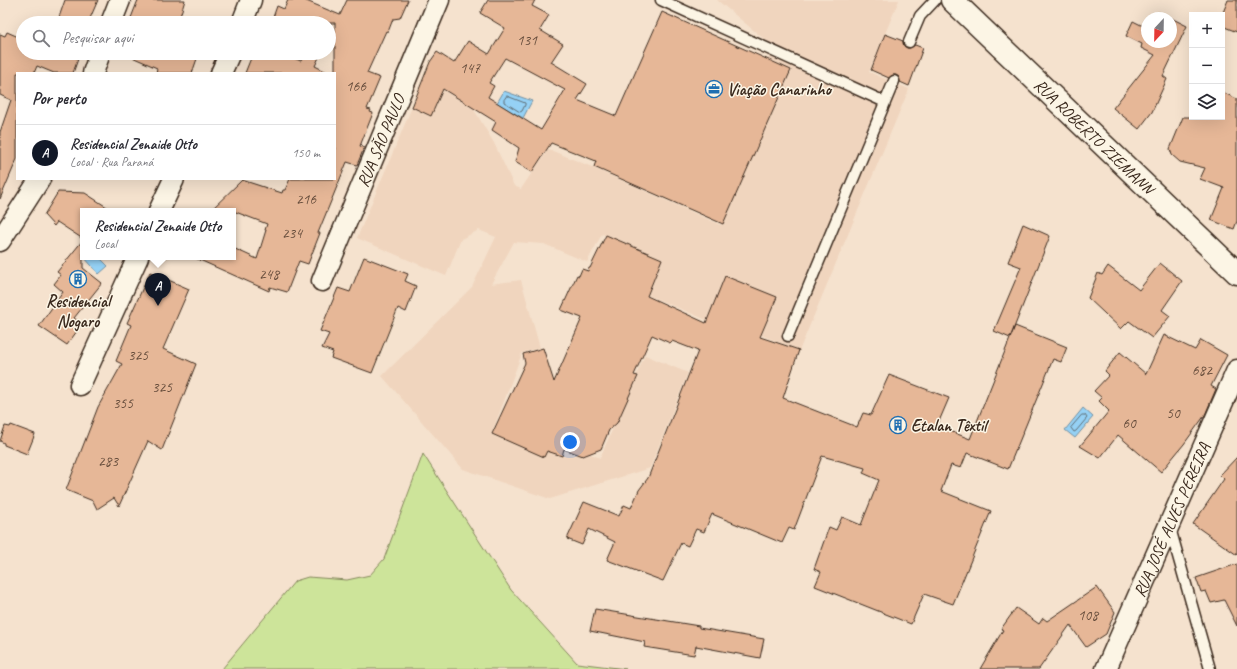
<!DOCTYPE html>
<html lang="pt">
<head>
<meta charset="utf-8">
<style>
  :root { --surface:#fff; --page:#f2f2f3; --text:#2b2b33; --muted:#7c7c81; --line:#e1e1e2; --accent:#111827 }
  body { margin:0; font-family:Caveat,sans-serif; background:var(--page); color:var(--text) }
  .controls { position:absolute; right:12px; top:12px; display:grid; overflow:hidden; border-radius:0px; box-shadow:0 4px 16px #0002 }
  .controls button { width:36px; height:36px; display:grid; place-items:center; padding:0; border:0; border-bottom:1px solid var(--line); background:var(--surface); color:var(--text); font:20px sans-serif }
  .compass { position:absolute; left:1141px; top:12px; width:36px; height:36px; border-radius:50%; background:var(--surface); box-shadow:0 4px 16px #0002; rotate:202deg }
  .you { position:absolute; left:570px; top:442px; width:14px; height:14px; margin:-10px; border:3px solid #fff; border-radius:50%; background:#1a73e8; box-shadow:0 0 0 6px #1a73e833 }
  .badge { display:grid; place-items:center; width:26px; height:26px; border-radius:50%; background:var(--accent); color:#fff; font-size:13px; font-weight:700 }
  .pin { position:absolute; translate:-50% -33px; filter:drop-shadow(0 1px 2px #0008) }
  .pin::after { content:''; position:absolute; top:21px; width:14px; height:12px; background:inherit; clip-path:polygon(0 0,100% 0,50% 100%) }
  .popup { position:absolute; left:80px; top:208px; width:156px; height:52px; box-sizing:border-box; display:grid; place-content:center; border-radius:0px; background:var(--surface); filter:drop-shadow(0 1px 3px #0005); font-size:13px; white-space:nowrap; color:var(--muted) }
  .popup b { font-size:15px; color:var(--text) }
  .popup::after { content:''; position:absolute; left:50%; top:100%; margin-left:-8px; border:8px solid transparent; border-top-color:var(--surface) }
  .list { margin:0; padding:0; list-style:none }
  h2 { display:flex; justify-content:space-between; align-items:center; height:52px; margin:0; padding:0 16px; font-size:17px }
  h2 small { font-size:13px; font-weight:400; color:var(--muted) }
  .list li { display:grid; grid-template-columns:26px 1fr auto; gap:12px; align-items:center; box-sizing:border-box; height:56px; padding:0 16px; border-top:1px solid var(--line) }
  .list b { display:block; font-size:15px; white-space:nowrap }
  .list p { margin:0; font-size:13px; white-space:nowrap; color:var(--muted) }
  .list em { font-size:13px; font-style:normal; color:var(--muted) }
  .icon { flex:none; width:22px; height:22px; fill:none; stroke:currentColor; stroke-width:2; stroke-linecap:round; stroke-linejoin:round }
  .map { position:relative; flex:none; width:1237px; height:669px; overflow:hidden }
  .search { position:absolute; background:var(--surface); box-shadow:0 4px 16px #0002; left:16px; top:16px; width:320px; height:44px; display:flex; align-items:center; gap:10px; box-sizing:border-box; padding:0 14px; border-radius:22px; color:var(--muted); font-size:15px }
  .panel { position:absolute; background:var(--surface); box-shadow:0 4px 16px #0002; left:16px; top:72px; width:320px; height:108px; border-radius:0px }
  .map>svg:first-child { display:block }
  .built { fill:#f0d5be }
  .green { fill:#cde49a; stroke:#84875c }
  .water { fill:#95d1f5; stroke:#718e9f }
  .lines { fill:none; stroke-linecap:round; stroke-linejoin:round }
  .shore { stroke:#5f6d74; stroke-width:1 }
  .building { fill:#e6b797; stroke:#3b2a1e; fill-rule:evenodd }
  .service-casing { stroke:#3b2a1e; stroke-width:13 }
  .minor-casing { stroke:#3b2a1e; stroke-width:23 }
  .secondary-casing { stroke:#3b2a1e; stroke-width:25 }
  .service { stroke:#fcf5e5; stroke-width:10 }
  .minor { stroke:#fcf5e5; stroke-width:20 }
  .secondary { stroke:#fcf5e5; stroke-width:22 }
  .labels { text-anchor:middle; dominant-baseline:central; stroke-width:3; stroke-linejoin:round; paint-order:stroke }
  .number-label { font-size:15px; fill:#664d3c }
  .poi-label { font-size:17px; font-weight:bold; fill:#3b2a1e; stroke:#fcf5e5; text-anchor:start }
  .street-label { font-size:17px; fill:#3b2a1e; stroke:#fcf5e5 }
</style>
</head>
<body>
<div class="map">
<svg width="1237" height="669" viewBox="0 0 1237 669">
  <rect width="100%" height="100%" fill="#f5e2ce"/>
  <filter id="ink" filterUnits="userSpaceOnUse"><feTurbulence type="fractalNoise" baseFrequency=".025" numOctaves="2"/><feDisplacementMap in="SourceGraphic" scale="8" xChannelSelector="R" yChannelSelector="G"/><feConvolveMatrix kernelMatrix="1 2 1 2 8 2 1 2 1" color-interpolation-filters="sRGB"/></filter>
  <g filter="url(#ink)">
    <!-- built -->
    <path class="built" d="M717 0H899L869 72 909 89 799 351 761 335 777 298 726 276 707 320 647 295 662 259 602 234 587 262 544 244 514 242 491 284 521 280 540 348 522 353 492 433 544 455 554 438 600 458 645 355 688 373 650 468 550 499 463 469 382 376 472 287 496 237 479 230 461 239 446 276 357 238 412 107 431 116 443 90 473 108 494 143 514 186 521 189 548 149 592 167 721 225 791 71 768 60 774 47Z"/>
    <!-- green -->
    <path class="green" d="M423 454 511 590 577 663 626 669H222L295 581 308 577 347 580 370 575 384 559Z"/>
    <!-- water -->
    <path class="water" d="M504 91 532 101 523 118 497 103Z
      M84 257H99L108 266 99 274Z
      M1083 408 1093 417 1075 438 1065 430Z"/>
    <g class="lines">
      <!-- shore -->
      <path class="shore" d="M507 96 525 103V105L522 111 520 112 504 102V100Z
        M1082 415H1085L1087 418 1076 431 1074 432 1071 428Z"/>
    </g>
    <!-- building -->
    <path class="building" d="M65 0H98L88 23H57Z
      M138 0H185L178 23H129Z
      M288 0H304L340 15 347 0H408L400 18 393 19 388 32 386 31 367 73 380 78 367 109 371 110 370 112 373 113 360 146 364 148 357 165 347 162 318 233H320L308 264 299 261 287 292 270 287 269 291 193 257H233V248L257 259 266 230H265L267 224 233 211H210L242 180 282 193 283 190H285L290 179H335V23H271L277 6 284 9Z
      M488 0H535L532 6 549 15 540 30 563 44 551 62 587 84 577 100 616 116 662 12 791 70 723 224 594 167 596 161 551 143 532 172 515 162 519 148 492 130 496 122 443 89 431 116 412 107 430 62 437 52 454 63 468 41 489 54 505 28 480 13ZM505 58 565 90 541 130 488 97 494 86 489 83Z
      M1228 0H1237V32L1222 26V15Z
      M1158 12 1170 18H1155Z
      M1171 18 1187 26 1163 76 1167 79 1152 112 1139 129 1113 108 1155 55 1141 48 1142 44 1126 36 1133 21 1147 28V42H1171Z
      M7 32 23 39V53H78L76 58 78 59 73 73H54L37 66 34 73H17V159L0 199V132L11 100 0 95V34L5 36Z
      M885 34 903 41 904 46 907 48H910L915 45 923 48 909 86 900 82 899 77 896 75H893L889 78 871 70Z
      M123 53H199L192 73H156L157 68Z
      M253 53H281L301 61 304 53H321L315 66 329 73H245Z
      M1222 92 1237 99V221L1234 229 1211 220 1224 188 1200 179 1205 168 1180 162 1172 155 1170 149 1183 117H1222Z
      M58 192 85 193 113 211H83V239L57 222 54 226 44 215Z
      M1023 224 1050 236 1010 338 994 331 1021 267 1008 262Z
      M606 235 662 259 647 296 706 323 725 276 777 297 760 337 799 350 783 398 857 427 863 413 871 415 889 375 949 398 937 426 970 439 1015 326 1067 347 1061 362 1053 359 1008 469 967 453 961 468 951 465 941 491 991 511 953 604 924 594 911 624 815 586 821 572 814 569 829 527 836 530 842 517 861 525 879 480 863 473 865 468 822 456 794 530 789 528 782 543 712 514 704 532 696 529 688 546 681 543 663 581 607 560 615 542 589 529 582 545 567 539 584 502 619 516 624 505 631 508 639 490 648 478 698 351 672 341 670 343 652 335 634 375 638 376 617 423 609 430 601 449 583 456 564 449 562 456 547 451 544 457 492 434 525 363 523 354 543 348 554 382 582 318 561 310 577 275 579 276 582 269 588 271 589 268H590Z
      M83 240V268L102 283 74 318 82 324 67 345 39 326 63 292 54 284 61 275 57 272Z
      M364 257 408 274 405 281 416 286 406 312 398 308 372 373 331 358 333 352 322 348 329 334 320 331 338 288 350 292Z
      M1160 263 1182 281 1162 310 1170 316 1152 338 1129 321 1121 329 1088 298 1098 273 1102 275 1108 266 1139 290Z
      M150 272 189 289 163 349 196 364 162 450 148 441 119 506 114 498 97 509 93 501 66 490 98 407 122 364 116 361 131 325 127 323Z
      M1164 335 1195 350 1201 340 1227 355 1211 386 1216 389 1205 415 1184 444 1161 472 1118 435 1100 458 1080 446 1109 411 1099 401 1102 398 1094 391 1109 375 1105 371 1120 352 1146 374Z
      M11 425 35 434 27 454 4 445V443L0 441 5 426 10 427Z
      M1237 457V555L1193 524 1224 479 1220 475Z
      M1237 564V626L1224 600 1211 603 1206 591 1201 592 1196 578Z
      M1097 587 1115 612 1106 634 1086 647 1070 625 1039 669H980L1003 630 1001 629 1016 608 1039 624 1043 618 1047 621Z
      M595 609 699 626V628L764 639 760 658 696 646 694 655 644 647 645 642 590 631Z"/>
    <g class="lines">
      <!-- service casing -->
      <g class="service-casing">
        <path id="service" d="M661 0 885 102
          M909 42 920 16 935 0
          M788 336 894 81
          M1170 528 1210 669"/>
      </g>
      <!-- minor casing -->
      <g class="minor-casing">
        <g id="minor">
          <path d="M111 23 120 0"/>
          <path d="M242 23 251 0"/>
          <path d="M93 73 100 53"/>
          <path d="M221 73 230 53"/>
          <path d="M159 211 174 179"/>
          <path d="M0 241 40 179"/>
          <path id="s1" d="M322 281 439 0"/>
          <path d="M80 385 138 257"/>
          <path id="s2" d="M1106 669 1237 370"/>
        </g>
      </g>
      <!-- secondary casing -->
      <g class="secondary-casing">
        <g id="secondary">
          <path id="s3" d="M952 0 1237 273"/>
        </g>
      </g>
      <!-- service -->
      <use href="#service" class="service"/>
      <!-- minor -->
      <use href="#minor" class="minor"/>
      <!-- secondary -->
      <use href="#secondary" class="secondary"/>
    </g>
  </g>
  <!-- icons -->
  <defs>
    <g id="office-ring" transform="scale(0.9)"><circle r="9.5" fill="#fcf5e5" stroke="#1f6fb2" stroke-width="1.5"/><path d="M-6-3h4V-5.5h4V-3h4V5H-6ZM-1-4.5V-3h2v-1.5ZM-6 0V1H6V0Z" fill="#1f6fb2"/></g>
    <g id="building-ring" transform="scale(0.9)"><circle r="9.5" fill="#fcf5e5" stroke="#1f6fb2" stroke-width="1.5"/><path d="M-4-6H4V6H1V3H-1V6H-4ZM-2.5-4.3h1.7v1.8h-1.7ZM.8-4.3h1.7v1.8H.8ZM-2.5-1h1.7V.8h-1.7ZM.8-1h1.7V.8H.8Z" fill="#1f6fb2"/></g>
  </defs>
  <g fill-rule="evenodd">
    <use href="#office-ring" x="714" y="89"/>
    <use href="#building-ring" x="78" y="279"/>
    <use href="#building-ring" x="898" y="425"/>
  </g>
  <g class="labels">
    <!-- number labels -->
    <g class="number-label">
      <text x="527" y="40">131</text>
      <text x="470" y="68">147</text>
      <text x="356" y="86">166</text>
      <text x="306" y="199">216</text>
      <text x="292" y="233">234</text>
      <text x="269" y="274">248</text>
      <text x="138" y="355">325</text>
      <text x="1202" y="370">682</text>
      <text x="162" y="387">325</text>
      <text x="123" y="403">355</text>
      <text x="1173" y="413">50</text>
      <text x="1129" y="423">60</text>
      <text x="108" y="461">283</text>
      <text x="1088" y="615">108</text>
    </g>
    <!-- poi labels -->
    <g class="poi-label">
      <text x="727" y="89">Viação Canarinho</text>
      <text x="78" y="301" text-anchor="middle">Residencial<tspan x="78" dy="20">Nogaro</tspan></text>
      <text x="911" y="425">Etalan Têxtil</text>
    </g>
    <!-- street labels -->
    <g class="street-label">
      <text stroke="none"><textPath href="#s3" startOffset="197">RUA ROBERTO ZIEMANN</textPath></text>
      <text stroke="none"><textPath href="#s1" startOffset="152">RUA SÃO PAULO</textPath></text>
      <text stroke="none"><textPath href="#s2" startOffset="163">RUA JOSÉ ALVES PEREIRA</textPath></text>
    </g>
  </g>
</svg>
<div class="controls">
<button>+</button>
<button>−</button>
<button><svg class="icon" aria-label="layers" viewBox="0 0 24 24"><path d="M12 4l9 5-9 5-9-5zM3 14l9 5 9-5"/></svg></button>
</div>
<svg class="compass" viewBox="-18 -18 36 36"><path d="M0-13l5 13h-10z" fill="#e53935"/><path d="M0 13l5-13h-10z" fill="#7c7c81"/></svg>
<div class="you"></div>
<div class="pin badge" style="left:158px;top:306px">A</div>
<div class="popup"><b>Residencial Zenaide Otto</b>Local</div>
<div class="search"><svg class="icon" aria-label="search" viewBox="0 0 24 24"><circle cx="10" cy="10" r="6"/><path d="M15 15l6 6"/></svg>Pesquisar aqui</div>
<section class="panel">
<h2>Por perto<small></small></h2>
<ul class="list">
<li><span class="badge">A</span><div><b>Residencial Zenaide Otto</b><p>Local · Rua Paraná</p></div><em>150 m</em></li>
</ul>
</section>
</div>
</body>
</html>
